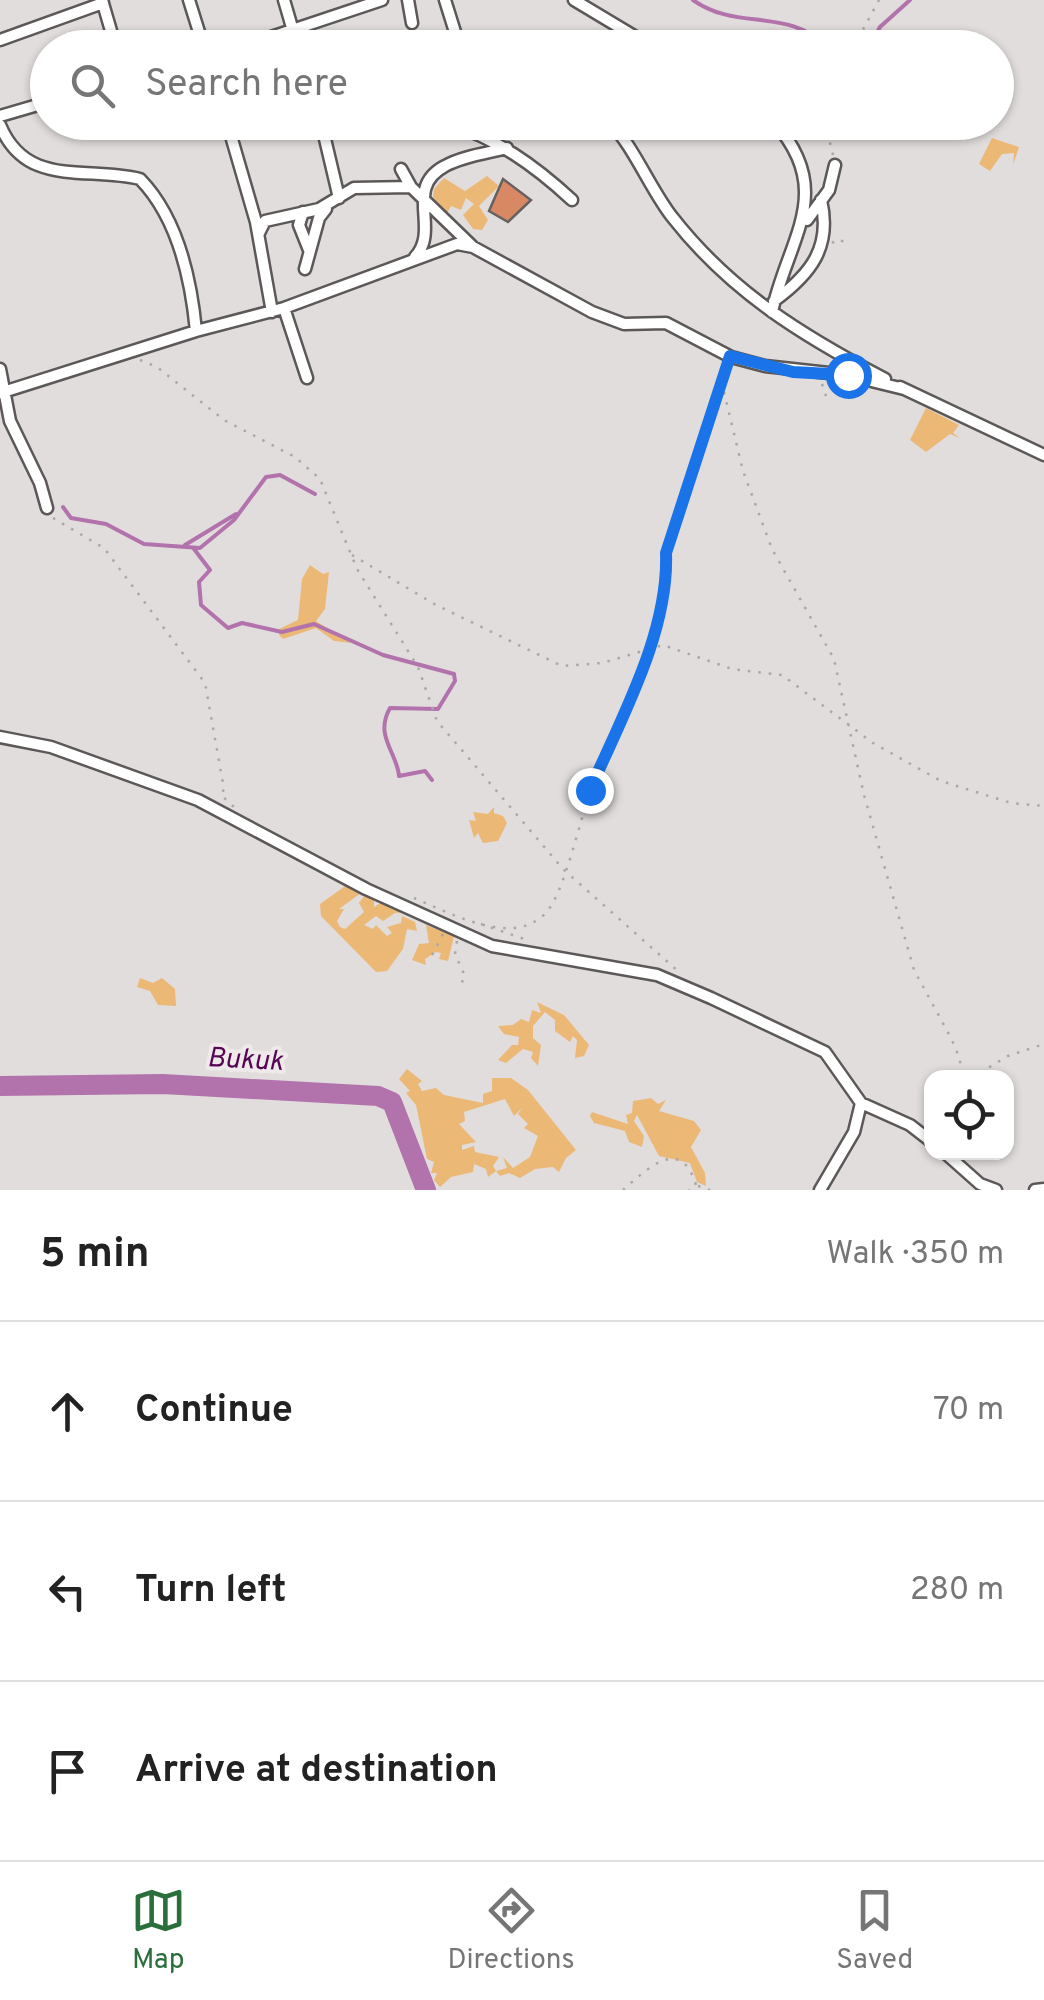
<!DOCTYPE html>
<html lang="en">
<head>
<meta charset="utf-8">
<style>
  :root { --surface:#fff; --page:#f6f6f6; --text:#222; --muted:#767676; --line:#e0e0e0; --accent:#2a6f3b }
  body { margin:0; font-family:Overpass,sans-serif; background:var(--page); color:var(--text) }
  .controls { position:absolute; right:30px; bottom:30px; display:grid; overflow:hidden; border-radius:20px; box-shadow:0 2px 8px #0004 }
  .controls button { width:90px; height:90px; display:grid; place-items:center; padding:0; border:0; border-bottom:2px solid var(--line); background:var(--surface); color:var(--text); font:50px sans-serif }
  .stop { position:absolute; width:30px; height:30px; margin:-22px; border:8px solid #1a73e8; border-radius:50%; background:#fff }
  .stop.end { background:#1a73e8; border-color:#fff; box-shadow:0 2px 10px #0008 }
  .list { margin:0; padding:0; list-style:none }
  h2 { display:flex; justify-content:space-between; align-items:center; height:130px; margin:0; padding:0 40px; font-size:42px }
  h2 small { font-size:32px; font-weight:400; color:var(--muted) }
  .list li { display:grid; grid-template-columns:65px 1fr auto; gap:30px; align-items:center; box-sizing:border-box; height:180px; padding:0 40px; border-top:2px solid var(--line) }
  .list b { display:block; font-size:38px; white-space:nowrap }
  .list em { font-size:32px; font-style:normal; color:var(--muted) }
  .icon { flex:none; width:55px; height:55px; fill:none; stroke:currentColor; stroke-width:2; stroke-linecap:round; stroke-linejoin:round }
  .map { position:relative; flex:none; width:1044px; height:1190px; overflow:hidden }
  .search { position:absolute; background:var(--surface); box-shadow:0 2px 8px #0004; left:30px; right:30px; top:30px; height:110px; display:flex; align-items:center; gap:25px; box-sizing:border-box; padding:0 35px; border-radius:55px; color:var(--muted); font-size:38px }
  .sheet { height:670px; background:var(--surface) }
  nav { display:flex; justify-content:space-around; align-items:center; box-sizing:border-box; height:140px; border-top:2px solid var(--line); background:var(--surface); font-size:28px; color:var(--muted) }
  nav a { display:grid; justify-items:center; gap:5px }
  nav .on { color:var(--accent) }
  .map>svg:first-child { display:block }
  .green { fill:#ebb876; fill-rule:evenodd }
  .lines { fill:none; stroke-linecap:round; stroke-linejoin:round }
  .stream { stroke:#b273ad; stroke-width:4 }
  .river { stroke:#b273ad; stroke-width:20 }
  .building { fill:#d88963; stroke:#656160; stroke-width:2.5 }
  .minor-casing { stroke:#5c5858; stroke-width:15 }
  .path { stroke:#aaa7a7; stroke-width:2.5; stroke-dasharray:2.5 8; stroke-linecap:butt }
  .minor { stroke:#fff; stroke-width:10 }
  .route { stroke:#1a73e8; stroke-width:12 }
  .labels { text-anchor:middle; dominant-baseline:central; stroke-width:8; stroke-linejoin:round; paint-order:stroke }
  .water-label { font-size:28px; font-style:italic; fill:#560453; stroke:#efeaea }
</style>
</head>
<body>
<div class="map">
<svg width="1044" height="1190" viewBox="0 0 1044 1190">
  <rect width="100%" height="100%" fill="#e2dddd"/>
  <!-- green -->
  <path class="green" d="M992 138 1019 147 1013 165 1014 153 1002 154 990 171 979 164Z
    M487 176 499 186 479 206 488 220 482 230 473 229 463 215 474 204 466 198 461 210 451 206 447 213 433 197 434 189 444 178 465 191Z
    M926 408 959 425 953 433 960 438 950 434 926 452 910 440Z
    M310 565 323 574 329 572 325 609 316 621 351 643 334 641 316 628 283 639 279 635V629L298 620 302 579Z
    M494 807V813L503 816 507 823 498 841 483 843 478 833 474 838 469 820 476 821 473 812 488 814Z
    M348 884 361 893 339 909H344L337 921 340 927 345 929 364 912 359 903 365 895 374 898V907L382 902 410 912 395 913 383 921 376 916 364 925 373 929 376 925 387 936 392 933 387 927 401 923 402 916 415 922 417 931 407 929 403 949 387 971 376 972 321 916 320 904Z
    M426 925 454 936 448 961 439 959 441 953 436 952 425 959 426 965 412 960 419 944 429 943Z
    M140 978 153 983 162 978 175 989 176 1006 158 1005 150 991 137 987Z
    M537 1002 564 1015 589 1045 584 1056 575 1058 577 1040 573 1036 570 1042 555 1031V1020L545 1012 533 1026V1038L541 1045 538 1066 531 1058 533 1052 523 1049 506 1063 498 1060 512 1045H518L519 1037 504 1034 498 1026 513 1025 521 1019 529 1022 532 1010 541 1013Z
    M407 1069 422 1081 418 1084 422 1091 436 1088 444 1095 483 1103V1094L492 1091V1078H511L528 1090 576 1150 566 1158 559 1172 553 1167 535 1169 520 1178 509 1173 500 1176 496 1171 488 1177 486 1169 474 1164 473 1172 451 1177 440 1187 434 1180 437 1173H431L434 1162 427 1159 416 1105 406 1093 410 1091 399 1079ZM505 1099 514 1116 522 1108 518 1114 528 1124 524 1128 538 1136 530 1157 513 1168 503 1157 507 1168 496 1171 493 1166 499 1157 475 1152 474 1146 462 1150V1145L476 1142 459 1124 465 1121 464 1112Z
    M651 1098 658 1104 666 1100 659 1111 694 1121 701 1130 691 1147 705 1173 706 1186 697 1182 690 1163 659 1156 637 1115 634 1121 644 1136 642 1147 629 1142 625 1131 594 1123 590 1116 592 1112 628 1124 626 1115 632 1113 633 1101Z"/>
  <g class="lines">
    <!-- stream -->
    <path class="stream" d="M693 0C738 32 787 6 829 48
      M868 48 880 27 910 0
      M63 507 71 518 106 524 144 544 200 548 234 520 266 477 280 475 315 494
      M185 545 236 514
      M194 549 210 570 199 582 201 605 228 628 242 623 282 632 314 624 383 655 454 674 455 681 438 709 390 708C374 736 397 752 399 776L425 771 432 780"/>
    <!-- river -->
    <path class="river" d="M0 1086 163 1084 378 1096 392 1102 426 1190"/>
  </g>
  <!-- building -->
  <path class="building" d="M503 179 531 200 508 222 489 211Z"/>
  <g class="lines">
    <!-- minor casing -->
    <g class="minor-casing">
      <path id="minor" d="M102 0 116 48
        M189 0 204 48
        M284 0 298 48
        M408 0 412 23
        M445 0 460 48
        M574 0 654 48
        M0 40 103 3
        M238 48 382 0
        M0 116 48 102
        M227 122 256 222 272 312
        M321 122 339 198
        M446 122C497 139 533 164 572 200
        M609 122C633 144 651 191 673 218 731 292 803 336 885 379
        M0 125C26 188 85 166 140 179 178 218 191 278 196 331
        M401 169 411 187 472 246
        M303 212 299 225 309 250
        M807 220 829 190 835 165
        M259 233 265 221 319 209 354 188 411 187
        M415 257C441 229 403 188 445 166 463 156 488 153 507 148
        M305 269 319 218 326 209
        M774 301C811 274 832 247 821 200
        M284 308 307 378
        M772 312C787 240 837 192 774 122
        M0 369 10 421 40 483 47 508
        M900 387 1044 455
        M0 393 196 331 284 308 457 244 473 247 592 312 624 324 666 323 731 357 765 366 847 375 904 389
        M0 737 51 747 198 800 366 889 492 946 657 975 711 998 825 1052 861 1103 910 1125 932 1142
        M944 1152 980 1184 996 1190
        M820 1190 854 1132 861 1103
        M1035 1190 1044 1189"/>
    </g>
    <!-- path -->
    <path class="path" d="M853 48 879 0
      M825 122 833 155
      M832 243 838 239 846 243
      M140 360 157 367 224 420 295 457 320 479 357 569 418 667 437 721 563 869 679 972
      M724 384 728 368
      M822 384 826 396
      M724 392 743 471 772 549 834 659 864 795 914 970 951 1038 960 1059 961 1078
      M53 518 104 548 205 683 224 789 221 795 234 807
      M352 555 436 605 562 666 602 663 663 645 732 669 782 675 873 743 941 781 1011 803 1044 806
      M414 898C445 911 499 940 532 923 538 920 545 915 549 909 566 885 579 823 590 793 617 717 669 636 666 553L723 387
      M481 924 530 941
      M457 941 455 954 465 976 461 984
      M432 955 443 934
      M971 1078 1008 1056 1044 1044
      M698 1186 710 1190
      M623 1190C646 1170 681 1134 696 1185L689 1190"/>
    <!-- minor -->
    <use href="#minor" class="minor"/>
  </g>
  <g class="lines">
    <!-- route -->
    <path class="route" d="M590 790C621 718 669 633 666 553L730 356 793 372 848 375"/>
  </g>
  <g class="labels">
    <!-- water labels -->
    <g class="water-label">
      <text transform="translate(245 1061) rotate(3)">Bukuk</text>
    </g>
  </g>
</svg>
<div class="controls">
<button><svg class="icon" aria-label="locate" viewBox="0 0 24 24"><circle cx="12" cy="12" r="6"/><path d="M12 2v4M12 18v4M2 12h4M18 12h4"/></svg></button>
</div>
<div class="stop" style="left:848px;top:375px"></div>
<div class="stop end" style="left:590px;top:790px"></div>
<div class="search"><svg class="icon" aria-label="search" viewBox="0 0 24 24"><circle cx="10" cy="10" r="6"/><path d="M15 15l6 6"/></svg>Search here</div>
</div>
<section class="sheet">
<h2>5 min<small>Walk · 350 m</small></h2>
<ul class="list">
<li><svg class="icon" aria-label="ahead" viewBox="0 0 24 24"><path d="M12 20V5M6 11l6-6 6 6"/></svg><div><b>Continue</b></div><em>70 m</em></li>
<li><svg class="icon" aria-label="left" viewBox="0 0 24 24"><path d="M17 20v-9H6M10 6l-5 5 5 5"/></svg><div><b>Turn left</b></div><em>280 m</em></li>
<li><svg class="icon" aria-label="arrive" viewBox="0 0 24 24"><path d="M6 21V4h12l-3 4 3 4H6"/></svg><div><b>Arrive at destination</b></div></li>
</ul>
</section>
<nav>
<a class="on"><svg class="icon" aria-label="map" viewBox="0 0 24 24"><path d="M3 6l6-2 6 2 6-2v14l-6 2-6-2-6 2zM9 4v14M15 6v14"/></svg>Map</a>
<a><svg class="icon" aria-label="directions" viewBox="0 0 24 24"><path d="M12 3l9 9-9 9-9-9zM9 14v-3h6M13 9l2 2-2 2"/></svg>Directions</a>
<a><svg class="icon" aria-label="saved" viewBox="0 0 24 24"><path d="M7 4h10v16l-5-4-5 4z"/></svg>Saved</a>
</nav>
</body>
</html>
